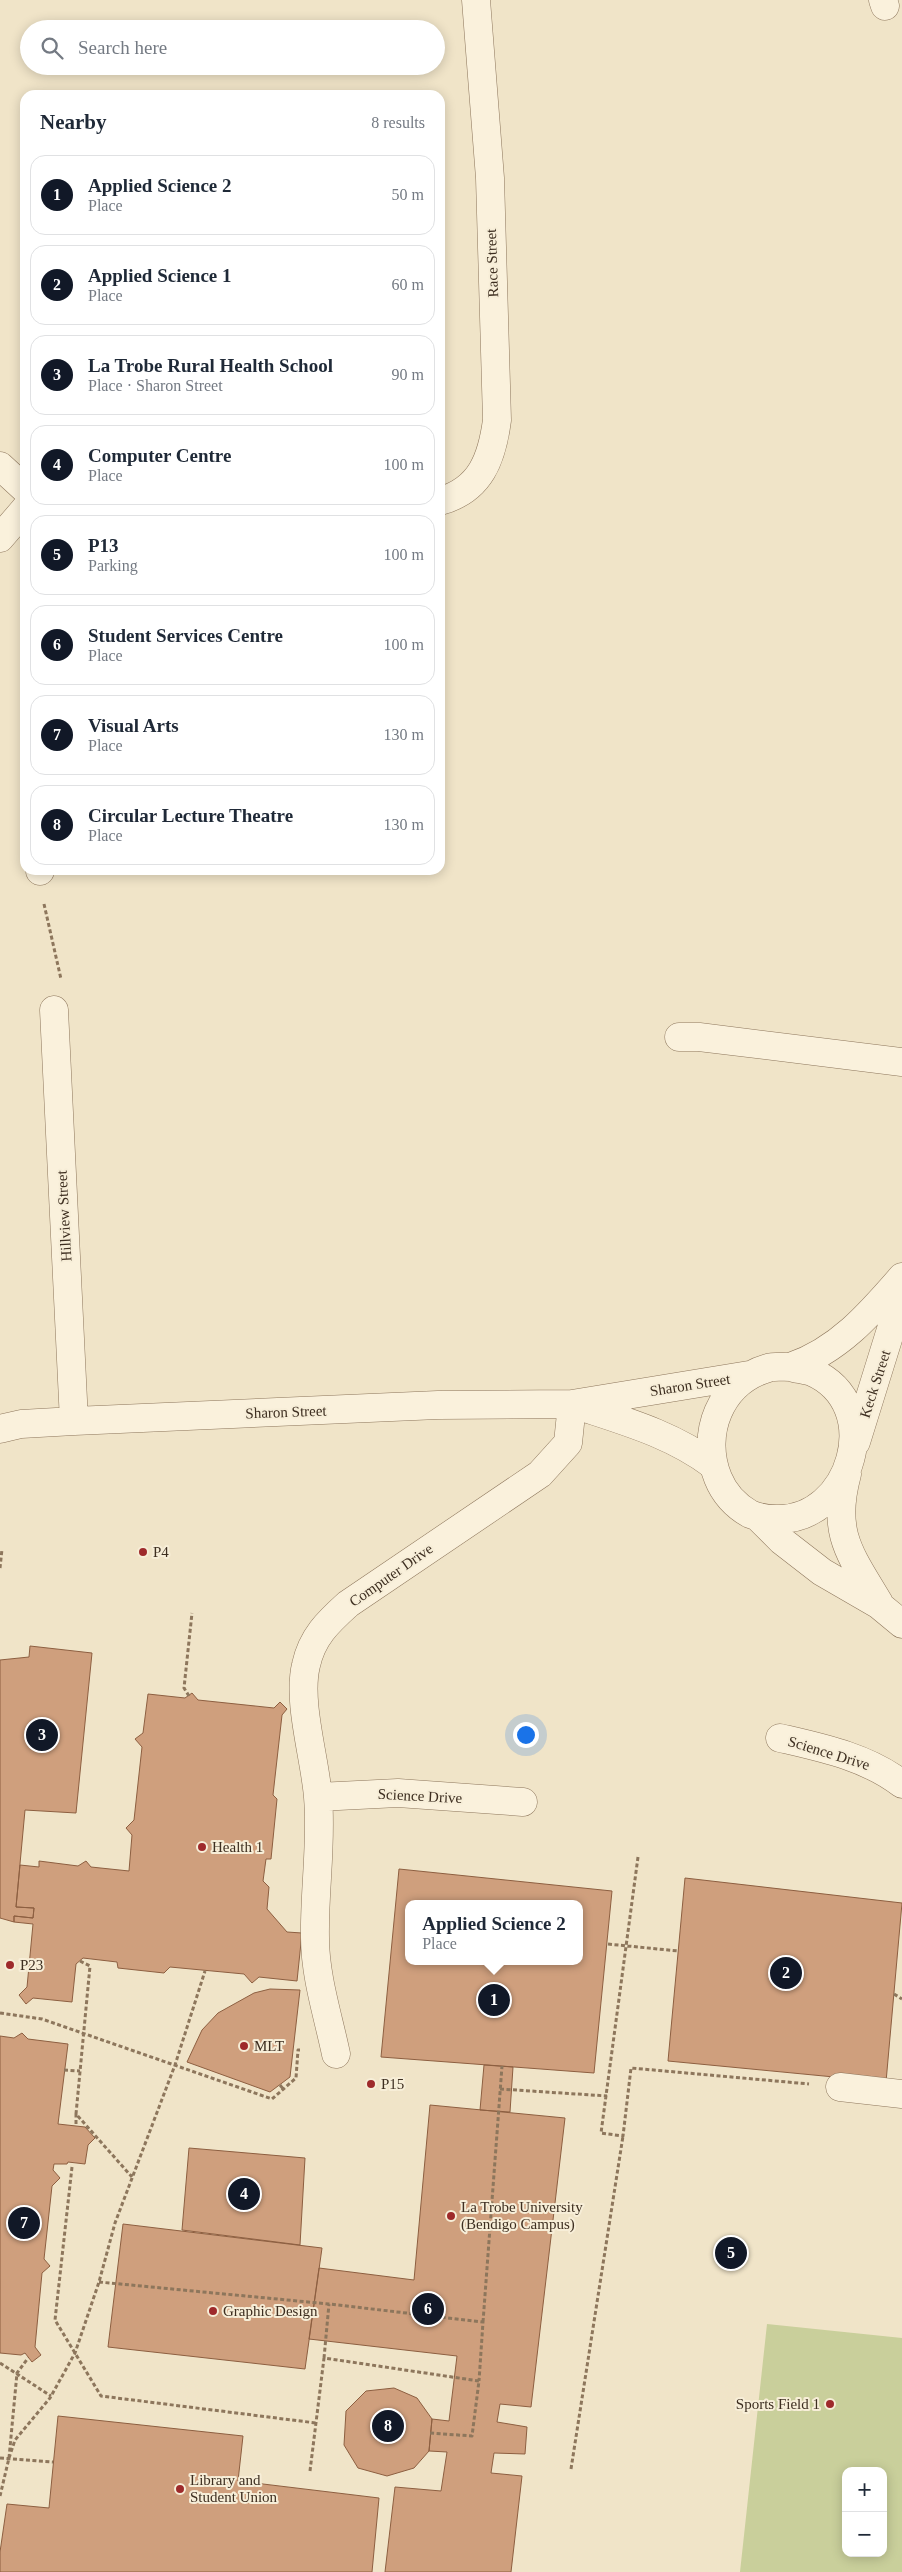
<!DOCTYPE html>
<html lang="en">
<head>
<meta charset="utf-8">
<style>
  :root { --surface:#fff; --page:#f2f2f3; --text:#1f2937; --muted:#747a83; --line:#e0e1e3; --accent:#111827 }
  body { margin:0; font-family:Georgia,serif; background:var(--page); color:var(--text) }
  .controls { position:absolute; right:15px; bottom:15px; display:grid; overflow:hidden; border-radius:10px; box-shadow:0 2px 12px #0003 }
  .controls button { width:45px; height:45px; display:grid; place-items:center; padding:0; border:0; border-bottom:1px solid var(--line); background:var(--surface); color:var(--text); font:25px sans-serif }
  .you { position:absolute; left:525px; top:1734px; width:18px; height:18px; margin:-12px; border:4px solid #fff; border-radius:50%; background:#1a73e8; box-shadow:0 0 0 8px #1a73e833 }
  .badge { display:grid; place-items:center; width:32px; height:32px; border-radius:50%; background:var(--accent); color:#fff; font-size:16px; font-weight:700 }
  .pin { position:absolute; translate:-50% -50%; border:2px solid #fff; box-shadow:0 1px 5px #0006 }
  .popup { position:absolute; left:405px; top:1900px; width:178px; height:65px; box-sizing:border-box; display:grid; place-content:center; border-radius:10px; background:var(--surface); filter:drop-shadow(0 1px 4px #0005); font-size:16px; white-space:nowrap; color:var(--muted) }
  .popup b { font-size:19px; color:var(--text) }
  .popup::after { content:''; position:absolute; left:50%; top:100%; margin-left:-10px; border:10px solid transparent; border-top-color:var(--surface) }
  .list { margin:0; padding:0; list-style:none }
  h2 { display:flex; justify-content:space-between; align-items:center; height:65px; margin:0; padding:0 20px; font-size:21px }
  h2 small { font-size:16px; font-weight:400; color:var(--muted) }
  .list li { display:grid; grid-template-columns:32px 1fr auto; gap:15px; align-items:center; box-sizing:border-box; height:80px; margin:0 10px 10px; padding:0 10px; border:1px solid var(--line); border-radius:15px }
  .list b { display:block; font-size:19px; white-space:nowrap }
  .list p { margin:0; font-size:16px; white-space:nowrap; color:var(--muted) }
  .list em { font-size:16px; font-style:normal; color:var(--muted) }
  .icon { flex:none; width:28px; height:28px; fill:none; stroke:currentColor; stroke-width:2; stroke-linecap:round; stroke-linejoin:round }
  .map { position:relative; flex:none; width:902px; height:2572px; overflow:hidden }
  .search { position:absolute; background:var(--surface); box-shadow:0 2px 12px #0003; left:20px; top:20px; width:425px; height:55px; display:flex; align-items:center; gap:12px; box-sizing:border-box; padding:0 18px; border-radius:28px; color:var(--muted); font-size:19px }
  .panel { position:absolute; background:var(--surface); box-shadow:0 2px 12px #0003; left:20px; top:90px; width:425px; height:785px; border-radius:15px }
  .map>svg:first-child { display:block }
  .green { fill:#c9cf9b; fill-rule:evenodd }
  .building { fill:#cf9f7d; stroke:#8d5f41; fill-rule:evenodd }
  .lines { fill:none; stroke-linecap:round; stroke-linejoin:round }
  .minor-casing { stroke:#8d765c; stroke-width:29 }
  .path { stroke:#8d765c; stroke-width:3; stroke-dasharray:4 2.5; stroke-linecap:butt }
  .minor { stroke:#faf1dc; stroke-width:28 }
  .poi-dot { fill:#9e2a2b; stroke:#f7eed8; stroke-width:2 }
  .labels { text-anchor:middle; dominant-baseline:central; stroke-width:4; stroke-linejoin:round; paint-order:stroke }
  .street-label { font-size:15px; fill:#3d2e20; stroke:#f7eed8 }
  .poi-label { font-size:15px; fill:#3d2e20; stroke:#f7eed8; text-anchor:start }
</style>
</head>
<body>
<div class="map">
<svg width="902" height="2572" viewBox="0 0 902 2572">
  <rect width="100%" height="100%" fill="#f0e4c8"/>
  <!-- green -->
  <path class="green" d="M767 2324 902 2338V2572H740ZM846 2471H883V2553H846Z"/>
  <!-- building -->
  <path class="building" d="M30 1646 92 1653 76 1813 25 1810 16 1907 34 1908 33 1918 14 1916V1922L0 1918V1660L29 1657Z
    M192 1693 198 1700 274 1708 280 1702 287 1709 282 1715 273 1795 277 1799 271 1859H266L263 1881 269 1887 267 1909 287 1932 302 1933 297 1981 259 1977 252 1983 244 1974 170 1967 164 1973 118 1968 117 1962 83 1958 76 1964 72 2002 33 1998 26 2004 19 1995 27 1987 33 1924 14 1922V1916L33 1918 34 1908 16 1907 20 1865 39 1867V1861L78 1866 86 1861 91 1867 129 1871 132 1835 126 1828 134 1820 142 1747 135 1739 143 1733 148 1694 185 1698Z
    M399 1869 612 1891 594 2073 381 2057ZM409 1904H579V1961H409Z
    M685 1878 902 1903 886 2082 668 2061Z
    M270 1989 300 1990 290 2077 270 2092 187 2062 202 2030 218 2013 254 1993Z
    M22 2033 28 2039 68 2044 58 2124 85 2127 95 2138 88 2145 85 2164 68 2162 67 2164H54L53 2170 60 2178 52 2186 44 2259 50 2266 42 2273 35 2347 41 2355 32 2362 25 2353 21 2355 0 2353V2036L14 2038Z
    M484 2065 513 2067 510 2112 480 2110Z
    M430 2105 565 2118 531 2407 500 2404 497 2422 527 2427 525 2454 494 2453 491 2473 522 2476 511 2572H385L395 2487 441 2491 447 2452 429 2451 432 2419 449 2421 457 2356 309 2339 319 2268 414 2280Z
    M189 2148 305 2158 300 2245 182 2230Z
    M123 2224 322 2248 305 2369 108 2347Z
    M394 2388 417 2398 432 2419 429 2451 414 2468 387 2476 358 2468 344 2445 346 2411 366 2391Z
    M58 2416 243 2436 238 2481 379 2498 372 2572H0V2552L7 2504 49 2508Z"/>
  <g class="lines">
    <!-- minor casing -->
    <g class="minor-casing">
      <path id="minor" d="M883 0 885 6
        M0 466 25 489
        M440 501C481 490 492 458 497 420L490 178 476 0
        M0 538 25 509
        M40 870V871
        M54 1010 74 1421
        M679 1037H699L902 1062
        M790 1367C797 1369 806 1370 812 1372 887 1405 851 1522 776 1519 766 1519 759 1518 750 1514 736 1506 724 1493 718 1478 700 1434 720 1382 768 1368 774 1366 783 1367 790 1367Z
        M790 1367C838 1351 870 1314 902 1277
        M576 1405C624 1421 672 1434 713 1465
        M0 1429 21 1424 74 1421 438 1405 572 1404 749 1375
        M856 1442 902 1294
        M847 1474C831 1533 850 1554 879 1603
        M759 1518 782 1541 822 1572 879 1605 902 1624
        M780 1738C823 1748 867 1757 902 1784
        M318 1797 398 1793 523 1802
        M336 2054C328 2016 315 1976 315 1938 314 1891 322 1844 318 1797 315 1758 297 1702 306 1665 312 1637 328 1622 348 1604L540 1474 568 1443 572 1404
        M840 2087 902 2094"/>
    </g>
    <!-- path -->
    <path class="path" d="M44 904 61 979
      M0 1568 2 1549
      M189 1696 184 1688 192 1613
      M638 1857 601 2133 623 2136 631 2068 809 2084
      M608 1944 678 1951
      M80 1961 90 1966 76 2114 132 2177
      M894 1994 902 1999
      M0 2013 42 2019 272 2099 296 2078 298 2050H300
      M64 2070 80 2071
      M280 2085 284 2090
      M500 2089 607 2096
      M76 2124V2114
      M72 2167 55 2320 101 2396 316 2423
      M99 2282 329 2304 483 2322 479 2381
      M483 2322 502 2066
      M324 2358 329 2304
      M0 2363 51 2396
      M0 2458 53 2462
      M9 2458 15 2440 50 2398 75 2353 99 2282 115 2223 175 2065 205 1971
      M571 2469 623 2136
      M310 2471 324 2358 479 2381 472 2436 430 2433
      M0 2496 9 2458 17 2373 28 2358"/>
    <!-- minor -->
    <use href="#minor" class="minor"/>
  </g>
  <!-- markers -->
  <g class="poi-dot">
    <circle cx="143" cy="1552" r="5"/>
    <circle cx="202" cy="1847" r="5"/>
    <circle cx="10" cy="1965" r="5"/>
    <circle cx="244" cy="2046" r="5"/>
    <circle cx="371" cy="2084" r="5"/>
    <circle cx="451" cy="2216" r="5"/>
    <circle cx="213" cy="2311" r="5"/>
    <circle cx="830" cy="2404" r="5"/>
    <circle cx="180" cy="2489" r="5"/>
  </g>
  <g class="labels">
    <!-- street labels -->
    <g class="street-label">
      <text transform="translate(492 263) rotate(-92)">Race Street</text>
      <text transform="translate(64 1216) rotate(-93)">Hillview Street</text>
      <text transform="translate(875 1384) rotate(-72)">Keck Street</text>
      <text transform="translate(690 1385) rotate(-9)">Sharon Street</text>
      <text transform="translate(286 1412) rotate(-2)">Sharon Street</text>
      <text transform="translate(391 1575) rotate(-35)">Computer Drive</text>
      <text transform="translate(829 1753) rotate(17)">Science Drive</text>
      <text transform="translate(420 1796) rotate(3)">Science Drive</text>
    </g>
    <!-- poi labels -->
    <g class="poi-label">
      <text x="153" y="1552">P4</text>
      <text x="212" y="1847">Health 1</text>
      <text x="20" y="1965">P23</text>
      <text x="254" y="2046">MLT</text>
      <text x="381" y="2084">P15</text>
      <text x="461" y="2207">La Trobe University<tspan x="461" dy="17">(Bendigo Campus)</tspan></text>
      <text x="223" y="2311">Graphic Design</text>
      <text x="820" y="2404" text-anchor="end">Sports Field 1</text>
      <text x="190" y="2480">Library and<tspan x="190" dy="17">Student Union</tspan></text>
    </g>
  </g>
</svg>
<div class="controls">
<button>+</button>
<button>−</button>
</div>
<div class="you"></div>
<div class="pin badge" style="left:494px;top:2000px">1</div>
<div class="popup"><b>Applied Science 2</b>Place</div>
<div class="pin badge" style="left:786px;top:1973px">2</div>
<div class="pin badge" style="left:42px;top:1735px">3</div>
<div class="pin badge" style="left:244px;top:2194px">4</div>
<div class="pin badge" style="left:731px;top:2253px">5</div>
<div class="pin badge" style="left:428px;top:2309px">6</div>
<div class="pin badge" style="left:24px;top:2223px">7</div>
<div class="pin badge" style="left:388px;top:2426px">8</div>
<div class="search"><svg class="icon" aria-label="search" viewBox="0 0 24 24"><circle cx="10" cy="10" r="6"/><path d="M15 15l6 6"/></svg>Search here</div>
<section class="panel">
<h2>Nearby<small>8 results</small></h2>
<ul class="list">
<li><span class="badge">1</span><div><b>Applied Science 2</b><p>Place</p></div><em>50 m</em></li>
<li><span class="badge">2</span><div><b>Applied Science 1</b><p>Place</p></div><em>60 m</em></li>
<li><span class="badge">3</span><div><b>La Trobe Rural Health School</b><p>Place · Sharon Street</p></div><em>90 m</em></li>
<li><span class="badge">4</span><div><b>Computer Centre</b><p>Place</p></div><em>100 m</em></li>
<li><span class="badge">5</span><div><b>P13</b><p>Parking</p></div><em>100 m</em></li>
<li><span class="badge">6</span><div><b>Student Services Centre</b><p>Place</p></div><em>100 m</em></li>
<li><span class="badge">7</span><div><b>Visual Arts</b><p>Place</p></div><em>130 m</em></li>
<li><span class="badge">8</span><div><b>Circular Lecture Theatre</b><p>Place</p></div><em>130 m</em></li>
</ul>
</section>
</div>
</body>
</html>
